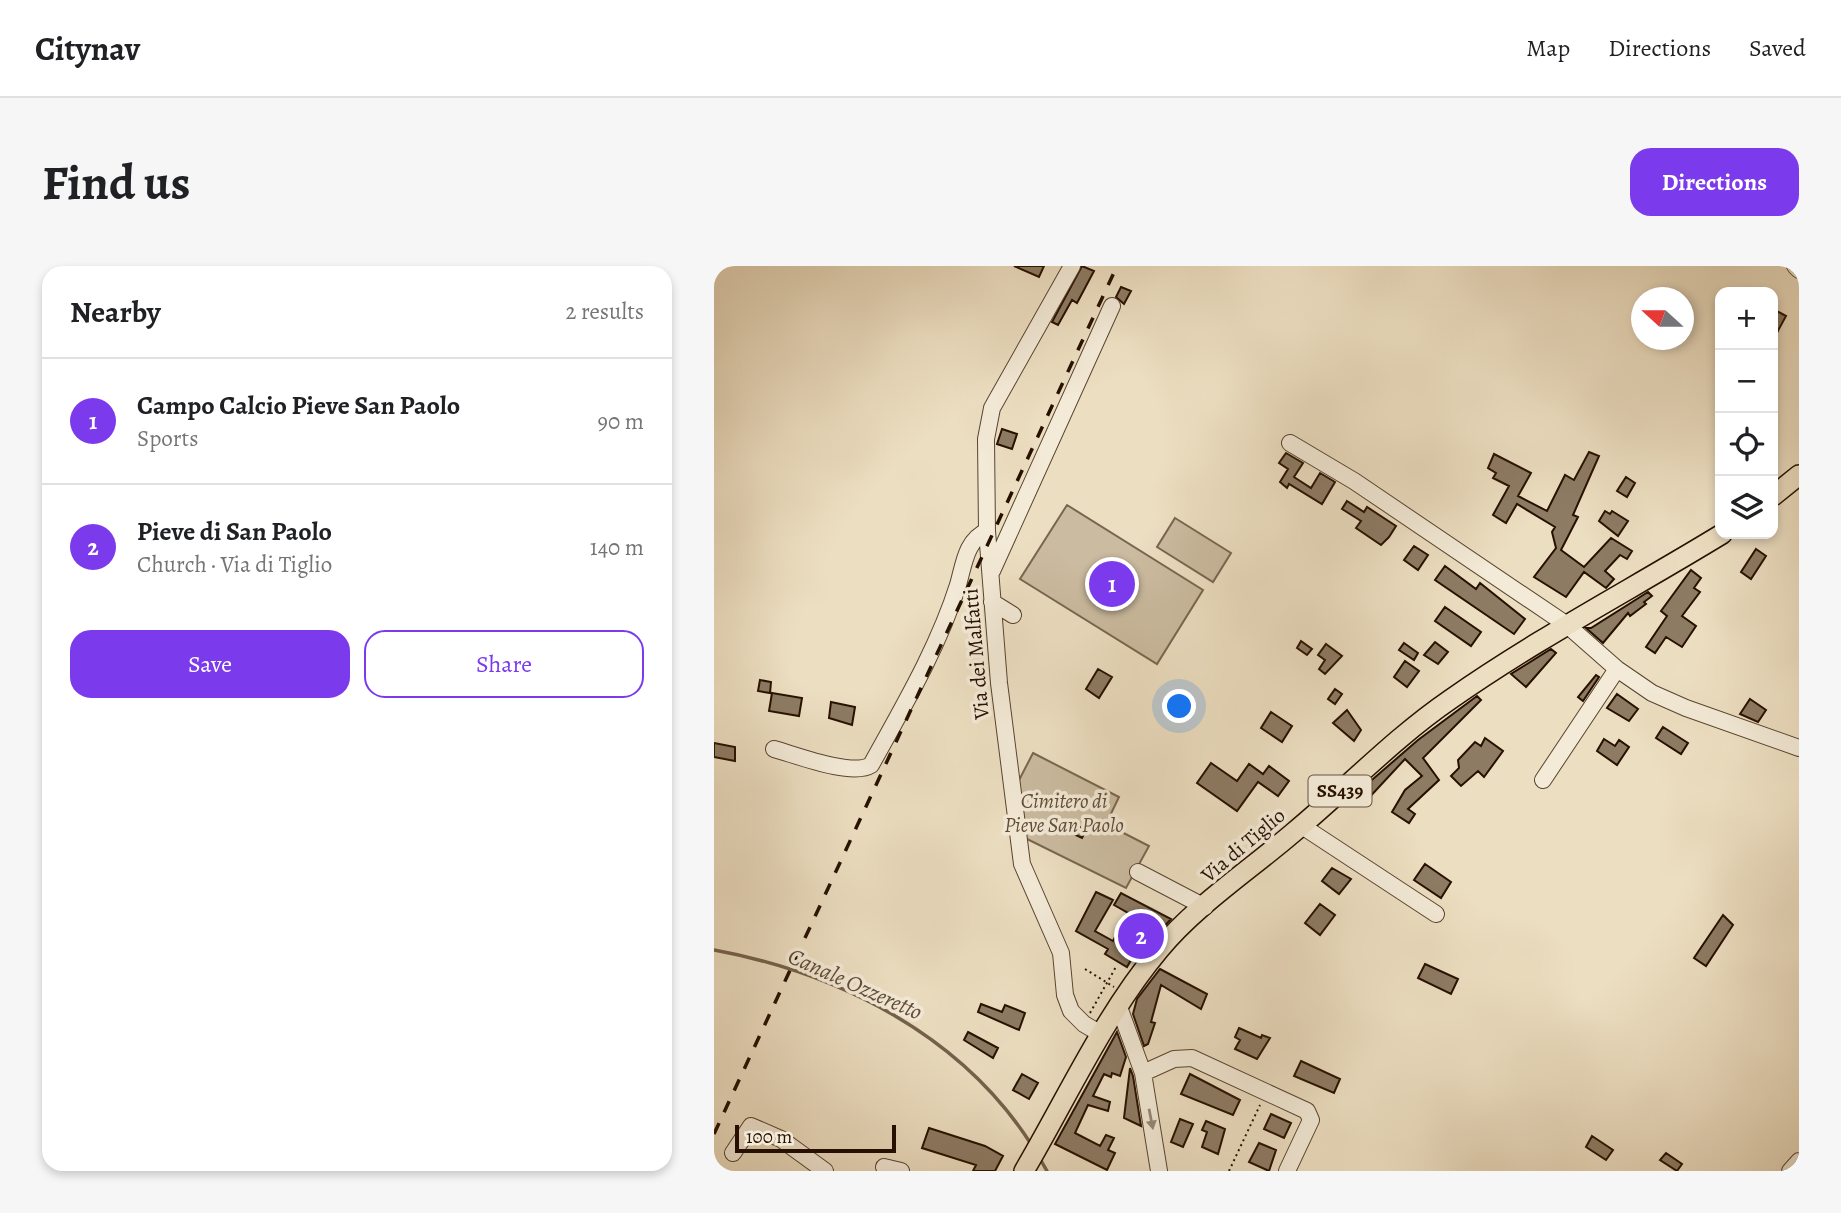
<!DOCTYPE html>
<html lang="en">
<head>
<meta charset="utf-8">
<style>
  :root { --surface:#fff; --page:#f6f6f6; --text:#202124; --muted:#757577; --line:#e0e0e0; --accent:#7c3aed }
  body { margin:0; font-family:Alegreya,serif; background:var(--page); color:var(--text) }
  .controls { position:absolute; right:21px; top:21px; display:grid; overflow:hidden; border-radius:14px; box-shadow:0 4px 10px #0003 }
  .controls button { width:63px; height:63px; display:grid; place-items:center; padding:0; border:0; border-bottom:2px solid var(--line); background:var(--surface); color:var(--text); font:35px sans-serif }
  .compass { position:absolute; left:917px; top:21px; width:63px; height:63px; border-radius:50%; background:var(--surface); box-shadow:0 4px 10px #0003; rotate:291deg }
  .scale { position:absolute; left:21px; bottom:18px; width:161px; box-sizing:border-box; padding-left:7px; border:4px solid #271000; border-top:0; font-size:19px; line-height:24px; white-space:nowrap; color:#271000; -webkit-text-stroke:5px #f3ead7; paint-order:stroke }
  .you { position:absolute; left:466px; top:441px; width:24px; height:24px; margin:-18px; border:5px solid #fff; border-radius:50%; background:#1a73e8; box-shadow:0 0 0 10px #1a73e833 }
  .badge { display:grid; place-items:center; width:46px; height:46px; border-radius:50%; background:var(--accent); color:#fff; font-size:23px; font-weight:700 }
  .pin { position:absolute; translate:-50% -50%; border:4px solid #fff; box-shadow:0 2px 7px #0006 }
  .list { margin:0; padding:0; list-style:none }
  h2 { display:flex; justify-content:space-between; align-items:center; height:91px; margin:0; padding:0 28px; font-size:30px }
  h2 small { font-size:23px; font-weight:400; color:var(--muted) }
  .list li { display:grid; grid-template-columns:46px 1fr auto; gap:21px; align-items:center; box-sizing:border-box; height:126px; padding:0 28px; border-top:2px solid var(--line) }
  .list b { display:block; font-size:26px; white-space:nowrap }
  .list p { margin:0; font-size:23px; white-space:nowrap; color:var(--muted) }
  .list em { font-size:23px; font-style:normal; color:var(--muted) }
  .actions { display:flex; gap:14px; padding:21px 28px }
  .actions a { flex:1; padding:16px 0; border:2px solid var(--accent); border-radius:21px; text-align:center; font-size:24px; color:var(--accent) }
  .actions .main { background:var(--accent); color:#fff }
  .icon { flex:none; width:38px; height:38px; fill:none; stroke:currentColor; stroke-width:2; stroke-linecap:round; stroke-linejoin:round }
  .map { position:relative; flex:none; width:1085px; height:905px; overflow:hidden; border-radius:21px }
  header { display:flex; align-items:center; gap:42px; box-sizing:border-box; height:98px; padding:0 35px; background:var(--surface); border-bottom:2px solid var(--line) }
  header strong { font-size:33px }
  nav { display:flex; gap:38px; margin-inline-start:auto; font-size:24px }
  .intro { display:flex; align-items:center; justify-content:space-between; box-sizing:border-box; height:168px; padding:0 42px }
  h1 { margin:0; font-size:49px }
  .button { padding:18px 32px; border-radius:21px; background:var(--accent); color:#fff; font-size:24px; font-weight:700 }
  main { display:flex; gap:42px; padding:0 42px }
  aside { flex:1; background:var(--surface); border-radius:21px; box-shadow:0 4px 10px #0003 }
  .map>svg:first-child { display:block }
  .green { fill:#cbbba0; stroke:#796650; stroke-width:2 }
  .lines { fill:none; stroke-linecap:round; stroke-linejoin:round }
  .stream { stroke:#75624c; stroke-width:3.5 }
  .building { fill:#8d7b64; stroke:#271000; stroke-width:2 }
  .minor-casing { stroke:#584430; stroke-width:18 }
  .major-casing { stroke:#271000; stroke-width:22 }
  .path { stroke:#271000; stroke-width:2; stroke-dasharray:2 3.5; stroke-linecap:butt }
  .minor { stroke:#f3ead7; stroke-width:16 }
  .major { stroke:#ecdec1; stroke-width:19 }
  .rail { stroke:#271000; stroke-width:3.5; stroke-dasharray:12 12; stroke-linecap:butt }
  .oneway { fill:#978876 }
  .labels { text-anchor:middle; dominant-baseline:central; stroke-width:7; stroke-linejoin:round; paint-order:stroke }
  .shield { fill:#f3ead7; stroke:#645140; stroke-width:2 }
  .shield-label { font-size:19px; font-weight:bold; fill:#271000 }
  .street-label { font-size:21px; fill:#271000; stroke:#f3ead7 }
  .park-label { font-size:21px; font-style:italic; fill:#604c38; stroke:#f3ead7 }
  .water-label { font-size:23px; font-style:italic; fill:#624d39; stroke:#f3ead7 }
</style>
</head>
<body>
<header>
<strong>Citynav</strong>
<nav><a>Map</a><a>Directions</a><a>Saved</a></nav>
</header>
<div class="intro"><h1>Find us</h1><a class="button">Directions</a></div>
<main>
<aside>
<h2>Nearby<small>2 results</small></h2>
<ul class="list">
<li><span class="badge">1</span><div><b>Campo Calcio Pieve San Paolo</b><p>Sports</p></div><em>90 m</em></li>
<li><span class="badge">2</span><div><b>Pieve di San Paolo</b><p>Church · Via di Tiglio</p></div><em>140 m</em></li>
</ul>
<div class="actions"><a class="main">Save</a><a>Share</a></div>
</aside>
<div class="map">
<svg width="1085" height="905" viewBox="0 0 1085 905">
  <rect width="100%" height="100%" fill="#ecdec1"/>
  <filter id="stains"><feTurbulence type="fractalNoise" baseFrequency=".00286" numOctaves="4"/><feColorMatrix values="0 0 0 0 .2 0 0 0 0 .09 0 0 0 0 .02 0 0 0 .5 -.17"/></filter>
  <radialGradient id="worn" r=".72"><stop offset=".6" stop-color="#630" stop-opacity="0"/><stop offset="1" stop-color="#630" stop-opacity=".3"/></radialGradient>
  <!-- green -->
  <path class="green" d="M353 239 489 324 443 398 306 313Z
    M461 252 517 287 499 316 443 281Z
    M319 487 405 531 392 558 435 580 412 622 311 572 302 520Z"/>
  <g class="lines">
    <!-- stream -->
    <path class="stream" d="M0 684C125 707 247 769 317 878
      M325 891 333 905"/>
  </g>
  <!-- building -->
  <path class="building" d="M300 0H330L325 11Z
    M368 0 380 5 363 37 358 34 344 59 338 56Z
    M407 21 417 25 410 38 402 31Z
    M1059 43 1072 50 1059 74Z
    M288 163 303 168 298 183 283 178Z
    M875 186 885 190 859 249 864 251 847 284 870 301 897 272 918 285 913 293 906 289 891 305 900 313 892 322 870 306 852 331 820 311 842 282 838 266 841 261 803 238 792 257 779 249 795 220 779 212 782 207 774 202 780 188 817 207 804 230 833 245 851 209 860 214Z
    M572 187 589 197 580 211 597 222 606 207 621 216 608 238 575 218 573 222 566 216 574 203 565 197Z
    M912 211 921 217 913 231 903 225Z
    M633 235 650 246 653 241 682 260 675 271 667 279 642 262 647 255 628 243Z
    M891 245 896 248 898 245 914 255 904 270 885 255Z
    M700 280 714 289 704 304 690 294Z
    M1042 283 1052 290 1037 313 1027 306Z
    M731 300 762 323 766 317 811 353 800 368 721 314Z
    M977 304 987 312 980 322 986 326 968 350 982 360 968 381 952 371 941 387 932 381 953 350 947 345Z
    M934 326 938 330 930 336 932 338 916 350 914 347 889 377 872 362H877Z
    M731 341 767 366 757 380 721 355Z
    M587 375 598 383 593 389 583 382Z
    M721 376 734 386 724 398 710 389Z
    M690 377 704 387 700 394 685 384Z
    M612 378 628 390 611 408 605 403 611 394 604 389Z
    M837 383 842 387 812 421 797 408Z
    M691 395 705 405 693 421 680 411Z
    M384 403 398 411 385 432 372 423Z
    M882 409 885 411 869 435 864 431Z
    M46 414 57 416 56 427 44 425Z
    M621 423 628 428 621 438 614 433Z
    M58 427 88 432 85 450 55 445Z
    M903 428 924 443 915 455 893 442Z
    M763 430 767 434 709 492 725 514 694 543 701 548 695 557 678 546 691 524 708 510 691 493 652 535 644 526 704 474Z
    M1036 433 1052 444 1044 456 1026 448Z
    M117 436 141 441 138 459 115 452Z
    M633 444 647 464 640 475 619 457Z
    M557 446 578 460 568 476 547 462Z
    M949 461 974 477 967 488 942 472Z
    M771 472 789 485 770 511 764 505 747 520 737 510 745 502 744 494 761 476 767 480Z
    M890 473 901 480 905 474 915 481 903 499 883 485Z
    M0 477 21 481V495L0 491Z
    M497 497 523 515 535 498 549 508 555 500 575 515 564 530 544 516 523 545 483 517Z
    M356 557 372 564 368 572 353 565Z
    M711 598 737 616 727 632 700 614Z
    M618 602 637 613 625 628 608 615Z
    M382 626 399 634 381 665 399 675 414 647 400 639 407 627 457 653 435 677 429 673 413 701 391 688 394 683 362 665Z
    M606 638 621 649 606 669 591 657Z
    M1009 649 1019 659 992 700 980 692Z
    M711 698 744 713 737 728 704 712Z
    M446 703 493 728 487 743 447 719 437 756 441 757 434 778 430 780 419 748 423 733Z
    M267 738 288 746 291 739 311 747 305 764 264 746Z
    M525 762 547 772 548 769 556 772 543 793 521 783 526 774 521 771Z
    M254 766 284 782 279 792 250 774Z
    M403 766 412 791 406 810 398 807 397 811 390 808 379 830 396 836 394 845 374 839 361 867 386 880 392 869 400 872 394 884 401 887 393 904 341 878Z
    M587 795 626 813 620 827 580 810Z
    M416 802 419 810 427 860 410 852Z
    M308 808 324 817 315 833 299 824Z
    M476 808 526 834 519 849 467 828Z
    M557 848 577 857 570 872 550 863Z
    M466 853 479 858 469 881 457 876Z
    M492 855 511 863 504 888 488 881 493 866 488 864Z
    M215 862 271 880 289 890 281 905H259L262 899 208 882Z
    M878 870 899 884 892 894 872 881Z
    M545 877 562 884 555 905 535 896Z
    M952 887 968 898 963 905 946 894Z"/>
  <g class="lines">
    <!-- minor casing -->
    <g class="minor-casing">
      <path id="minor" d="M358 0 278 142 272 173 273 265 285 417 308 598 347 687 351 729 357 745 370 758 387 768
        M1081 0 1085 4
        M576 177 640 215 853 359 903 403 938 427 972 442 1085 482
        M278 305 398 40
        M278 336 299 349
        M60 483C82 489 138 511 157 499 189 441 224 382 244 319 250 298 252 274 273 265
        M829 514 903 403
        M588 560 722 648
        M424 606 491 641
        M405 741 429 807 445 905
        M429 807 460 793 478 792 593 845 597 854 573 905
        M19 887 37 860 67 873 111 905
        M170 901 187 905
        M1076 905 1085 895"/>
    </g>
    <!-- major casing -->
    <g class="major-casing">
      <path id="major" d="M1059 230 1085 209
        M310 905C353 832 390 750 445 684 481 640 537 603 580 566 633 522 680 472 737 433 824 372 918 323 1008 268"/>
    </g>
    <!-- path -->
    <path class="path" d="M371 703 400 721
      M376 747 403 699
      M515 905 546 839"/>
    <!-- minor -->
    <use href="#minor" class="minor"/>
    <!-- major -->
    <use href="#major" class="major"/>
    <!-- rail -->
    <path class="rail" d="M0 868 403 0"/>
  </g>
  <!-- one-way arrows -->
  <defs><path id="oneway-solid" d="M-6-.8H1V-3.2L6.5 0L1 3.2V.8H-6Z" transform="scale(1.75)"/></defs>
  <use class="oneway" href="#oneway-solid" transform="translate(437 853) rotate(79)"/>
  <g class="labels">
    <!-- shield labels -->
    <rect class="shield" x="594.5" y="509.5" width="63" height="31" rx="5"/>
    <g class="shield-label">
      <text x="626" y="525">SS439</text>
    </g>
    <!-- street labels -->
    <g class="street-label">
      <text transform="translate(262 388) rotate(-95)">Via dei Malfatti</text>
      <text transform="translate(529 579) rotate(-40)">Via di Tiglio</text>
    </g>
    <!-- park labels -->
    <g class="park-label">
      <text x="350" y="535">Cimitero di<tspan x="350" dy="24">Pieve San Paolo</tspan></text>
    </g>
    <!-- water labels -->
    <g class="water-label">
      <text transform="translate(141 718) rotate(24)">Canale Ozzeretto</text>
    </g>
  </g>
  <rect width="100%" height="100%" filter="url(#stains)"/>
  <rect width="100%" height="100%" fill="url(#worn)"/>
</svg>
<div class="controls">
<button>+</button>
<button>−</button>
<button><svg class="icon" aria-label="locate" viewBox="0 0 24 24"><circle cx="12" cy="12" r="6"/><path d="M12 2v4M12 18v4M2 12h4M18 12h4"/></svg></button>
<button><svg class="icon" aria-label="layers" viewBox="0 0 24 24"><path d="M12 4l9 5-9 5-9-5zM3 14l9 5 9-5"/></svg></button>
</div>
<svg class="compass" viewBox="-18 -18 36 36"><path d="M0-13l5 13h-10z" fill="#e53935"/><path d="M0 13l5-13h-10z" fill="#757577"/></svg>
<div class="scale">100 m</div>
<div class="you"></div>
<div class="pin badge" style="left:398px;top:318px">1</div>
<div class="pin badge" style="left:427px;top:670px">2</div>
</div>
</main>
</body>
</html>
